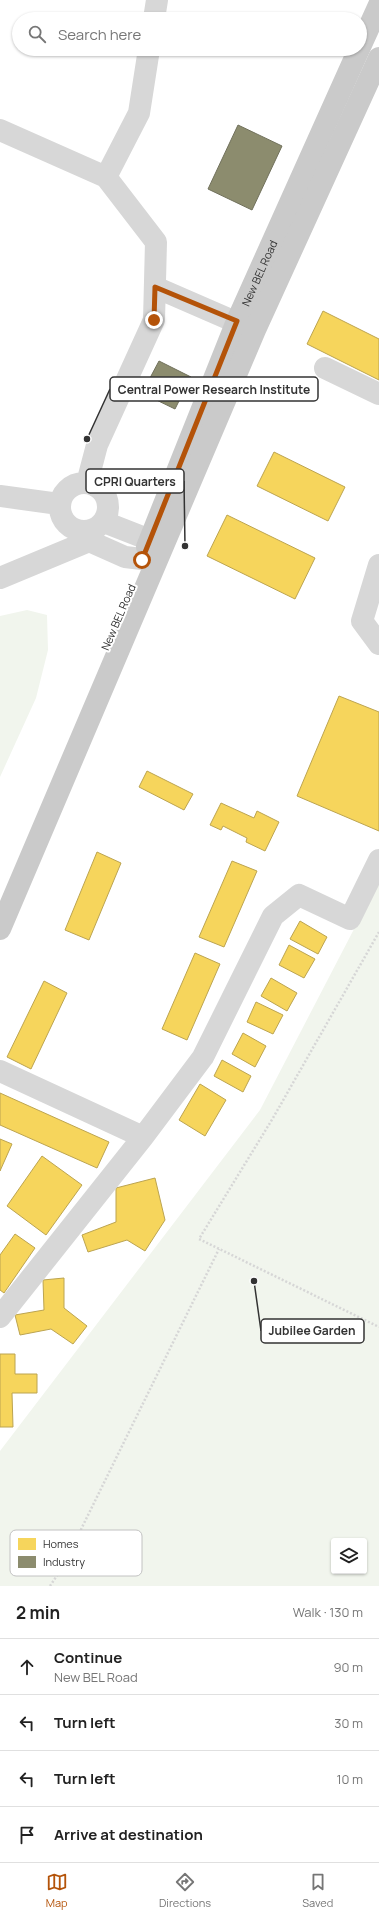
<!DOCTYPE html>
<html lang="en">
<head>
<meta charset="utf-8">
<style>
  :root { --surface:#fff; --page:#f2f2f2; --text:#222; --muted:#767676; --line:#e0e0e0; --accent:#b45309 }
  body { margin:0; font-family:Manrope,sans-serif; background:var(--page); color:var(--text) }
  .controls { position:absolute; right:12px; bottom:12px; display:grid; overflow:hidden; border-radius:4px; box-shadow:0 1px 3px #0004 }
  .controls button { width:36px; height:36px; display:grid; place-items:center; padding:0; border:0; border-bottom:1px solid var(--line); background:var(--surface); color:var(--text); font:20px sans-serif }
  .stop { position:absolute; width:12px; height:12px; margin:-9px; border:3px solid #b45309; border-radius:50%; background:#fff }
  .stop.end { background:#b45309; border-color:#fff; box-shadow:0 1px 4px #0008 }
  .list { margin:0; padding:0; list-style:none }
  h2 { display:flex; justify-content:space-between; align-items:center; height:52px; margin:0; padding:0 16px; font-size:17px }
  h2 small { font-size:13px; font-weight:400; color:var(--muted) }
  .list li { display:grid; grid-template-columns:26px 1fr auto; gap:12px; align-items:center; box-sizing:border-box; height:56px; padding:0 16px; border-top:1px solid var(--line) }
  .list b { display:block; font-size:15px; white-space:nowrap }
  .list p { margin:0; font-size:13px; white-space:nowrap; color:var(--muted) }
  .list em { font-size:13px; font-style:normal; color:var(--muted) }
  .icon { flex:none; width:22px; height:22px; fill:none; stroke:currentColor; stroke-width:2; stroke-linecap:round; stroke-linejoin:round }
  .map { position:relative; flex:none; width:379px; height:1586px; overflow:hidden }
  .search { position:absolute; background:var(--surface); box-shadow:0 1px 3px #0004; left:12px; right:12px; top:12px; height:44px; display:flex; align-items:center; gap:10px; box-sizing:border-box; padding:0 14px; border-radius:22px; color:var(--muted); font-size:15px }
  .sheet { height:276px; background:var(--surface) }
  nav { display:flex; justify-content:space-around; align-items:center; box-sizing:border-box; height:56px; border-top:1px solid var(--line); background:var(--surface); font-size:11px; color:var(--muted) }
  nav a { display:grid; justify-items:center; gap:2px }
  nav .on { color:var(--accent) }
  .map>svg:first-child { display:block }
  .green { fill:#f1f5ed; fill-rule:evenodd }
  .homes { fill:#f6d55c; stroke:#bca450 }
  .industry { fill:#8c8c6e; stroke:#71715c }
  .lines { fill:none; stroke-linecap:round; stroke-linejoin:round }
  .path { stroke:#d6d6d6; stroke-width:2.5; stroke-dasharray:2 2; stroke-linecap:butt }
  .minor { stroke:#d7d7d7; stroke-width:22 }
  .major { stroke:#cacaca; stroke-width:22 }
  .route { stroke:#b45309; stroke-width:5 }
  .labels { text-anchor:middle; dominant-baseline:central; stroke-width:4; stroke-linejoin:round; paint-order:stroke }
  .street-label { font-size:11px; fill:#333; stroke:#fff }
  .key { fill:#fff; stroke:#c2c2c2; stroke-width:1 }
  .key-label { font-size:11px; fill:#333 }
  .leader { fill:none; stroke:#333; stroke-width:1.5 }
  .callout-dot { fill:#333; stroke:#fff; stroke-width:1.5 }
  .callout { fill:#fff; stroke:#333; stroke-width:1.5 }
  .callout-label { font-size:12px; text-anchor:middle; font-weight:bold; fill:#333 }
</style>
</head>
<body>
<div class="map">
<svg width="379" height="1586" viewBox="0 0 379 1586">
  <rect width="100%" height="100%" fill="#fff"/>
  <!-- green -->
  <path class="green" d="M27 610 47 615 48 650 36 698 0 777V616Z
    M379 881V1586H0V1451L260 1110ZM334 1541H364V1571H334Z"/>
  <!-- homes -->
  <path class="homes" d="M323 311 379 339V380L307 344Z
    M274 452 345 487 328 521 257 486Z
    M227 515 315 558 295 599 207 556Z
    M339 696 379 712V831L297 796Z
    M147 771 193 794 184 810 139 787Z
    M221 803 254 818 257 811 279 822 265 851 246 842 247 838 223 826 221 830 210 825Z
    M97 852 121 863 89 940 65 930Z
    M232 861 257 871 224 947 199 937Z
    M300 921 327 937 318 954 290 939Z
    M289 945 315 959 304 978 279 965Z
    M195 953 220 964 187 1040 162 1029Z
    M271 978 297 993 287 1011 261 996Z
    M44 981 67 993 31 1069 7 1057Z
    M256 1002 283 1015 273 1034 247 1022Z
    M243 1033 266 1046 255 1067 232 1054Z
    M222 1060 251 1076 243 1092 214 1076Z
    M200 1084 226 1100 205 1136 179 1120Z
    M0 1093 109 1142 97 1168 0 1125Z
    M0 1139 12 1144 0 1171Z
    M42 1156 82 1185 46 1235 7 1206Z
    M155 1178 165 1220 145 1251 127 1240 88 1252 82 1235 116 1222V1188Z
    M15 1234 35 1248 4 1293 0 1290V1255Z
    M64 1278V1308L87 1326 73 1344 51 1329 20 1335 15 1315 44 1310 43 1280Z
    M0 1354H15V1374H37V1393H12L13 1427H0Z"/>
  <!-- industry -->
  <path class="industry" d="M238 125 282 146 252 210 208 189Z
    M159 361 191 377 175 409 142 393Z"/>
  <g class="lines">
    <!-- path -->
    <path class="path" d="M379 932 273 1118 199 1239 379 1327
      M50 1586 62 1568 219 1249"/>
    <!-- minor -->
    <path class="minor" d="M154 19 157 0
      M0 130 106 177 156 242 154 320 97 445 87 483
      M106 177 139 113 149 49
      M155 287 254 330
      M325 368 379 394
      M60 507a24 24 0 1 1 48 0a24 24 0 1 1-48 0Z
      M0 496 59 504
      M104 522 150 540
      M379 565 362 621 379 644
      M0 578 89 541 125 557 142 559
      M0 1071 143 1137
      M0 1317 143 1137 203 1057 273 916 299 895 350 919 379 860"/>
    <!-- major -->
    <g class="major">
      <path d="M360 47 379 5"/>
      <path id="s1" d="M147 547 237 321 359 49"/>
      <path d="M0 929 255 330 379 58"/>
    </g>
  </g>
  <g class="lines">
    <!-- route -->
    <path class="route" d="M142 560 237 321 155 287 154 320"/>
  </g>
  <g class="labels">
    <!-- street labels -->
    <g class="street-label">
      <text stroke="none"><textPath href="#s1" startOffset="296">New BEL Road</textPath></text>
      <text transform="translate(118 617) rotate(-67)">New BEL Road</text>
    </g>
  </g>
  <!-- legend -->
  <rect x="10" y="1530" width="132" height="46" rx="6" class="key"/>
  <rect x="18" y="1538" width="18" height="12" fill="#f6d55c"/>
  <rect x="18" y="1556" width="18" height="12" fill="#8c8c6e"/>
  <g class="key-label">
    <text x="43" y="1548">Homes</text>
    <text x="43" y="1566">Industry</text>
  </g>
  <!-- callouts -->
  <path class="leader" d="M87 439L110 389M185 546L184 481M254 1281L261 1331"/>
  <g class="callout-dot">
    <circle cx="87" cy="439" r="4"/>
    <circle cx="185" cy="546" r="4"/>
    <circle cx="254" cy="1281" r="4"/>
  </g>
  <g class="callout">
    <rect x="110" y="377" width="208" height="24" rx="4"/>
    <rect x="86" y="469" width="98" height="24" rx="4"/>
    <rect x="261" y="1319" width="103" height="24" rx="4"/>
  </g>
  <g class="callout-label">
    <text x="214" y="394">Central Power Research Institute</text>
    <text x="135" y="486">CPRI Quarters</text>
    <text x="312" y="1335">Jubilee Garden</text>
  </g>
</svg>
<div class="controls">
<button><svg class="icon" aria-label="layers" viewBox="0 0 24 24"><path d="M12 4l9 5-9 5-9-5zM3 14l9 5 9-5"/></svg></button>
</div>
<div class="stop" style="left:142px;top:560px"></div>
<div class="stop end" style="left:154px;top:320px"></div>
<div class="search"><svg class="icon" aria-label="search" viewBox="0 0 24 24"><circle cx="10" cy="10" r="6"/><path d="M15 15l6 6"/></svg>Search here</div>
</div>
<section class="sheet">
<h2>2 min<small>Walk · 130 m</small></h2>
<ul class="list">
<li><svg class="icon" aria-label="ahead" viewBox="0 0 24 24"><path d="M12 20V5M6 11l6-6 6 6"/></svg><div><b>Continue</b><p>New BEL Road</p></div><em>90 m</em></li>
<li><svg class="icon" aria-label="left" viewBox="0 0 24 24"><path d="M17 20v-9H6M10 6l-5 5 5 5"/></svg><div><b>Turn left</b></div><em>30 m</em></li>
<li><svg class="icon" aria-label="left" viewBox="0 0 24 24"><path d="M17 20v-9H6M10 6l-5 5 5 5"/></svg><div><b>Turn left</b></div><em>10 m</em></li>
<li><svg class="icon" aria-label="arrive" viewBox="0 0 24 24"><path d="M6 21V4h12l-3 4 3 4H6"/></svg><div><b>Arrive at destination</b></div></li>
</ul>
</section>
<nav>
<a class="on"><svg class="icon" aria-label="map" viewBox="0 0 24 24"><path d="M3 6l6-2 6 2 6-2v14l-6 2-6-2-6 2zM9 4v14M15 6v14"/></svg>Map</a>
<a><svg class="icon" aria-label="directions" viewBox="0 0 24 24"><path d="M12 3l9 9-9 9-9-9zM9 14v-3h6M13 9l2 2-2 2"/></svg>Directions</a>
<a><svg class="icon" aria-label="saved" viewBox="0 0 24 24"><path d="M7 4h10v16l-5-4-5 4z"/></svg>Saved</a>
</nav>
</body>
</html>
